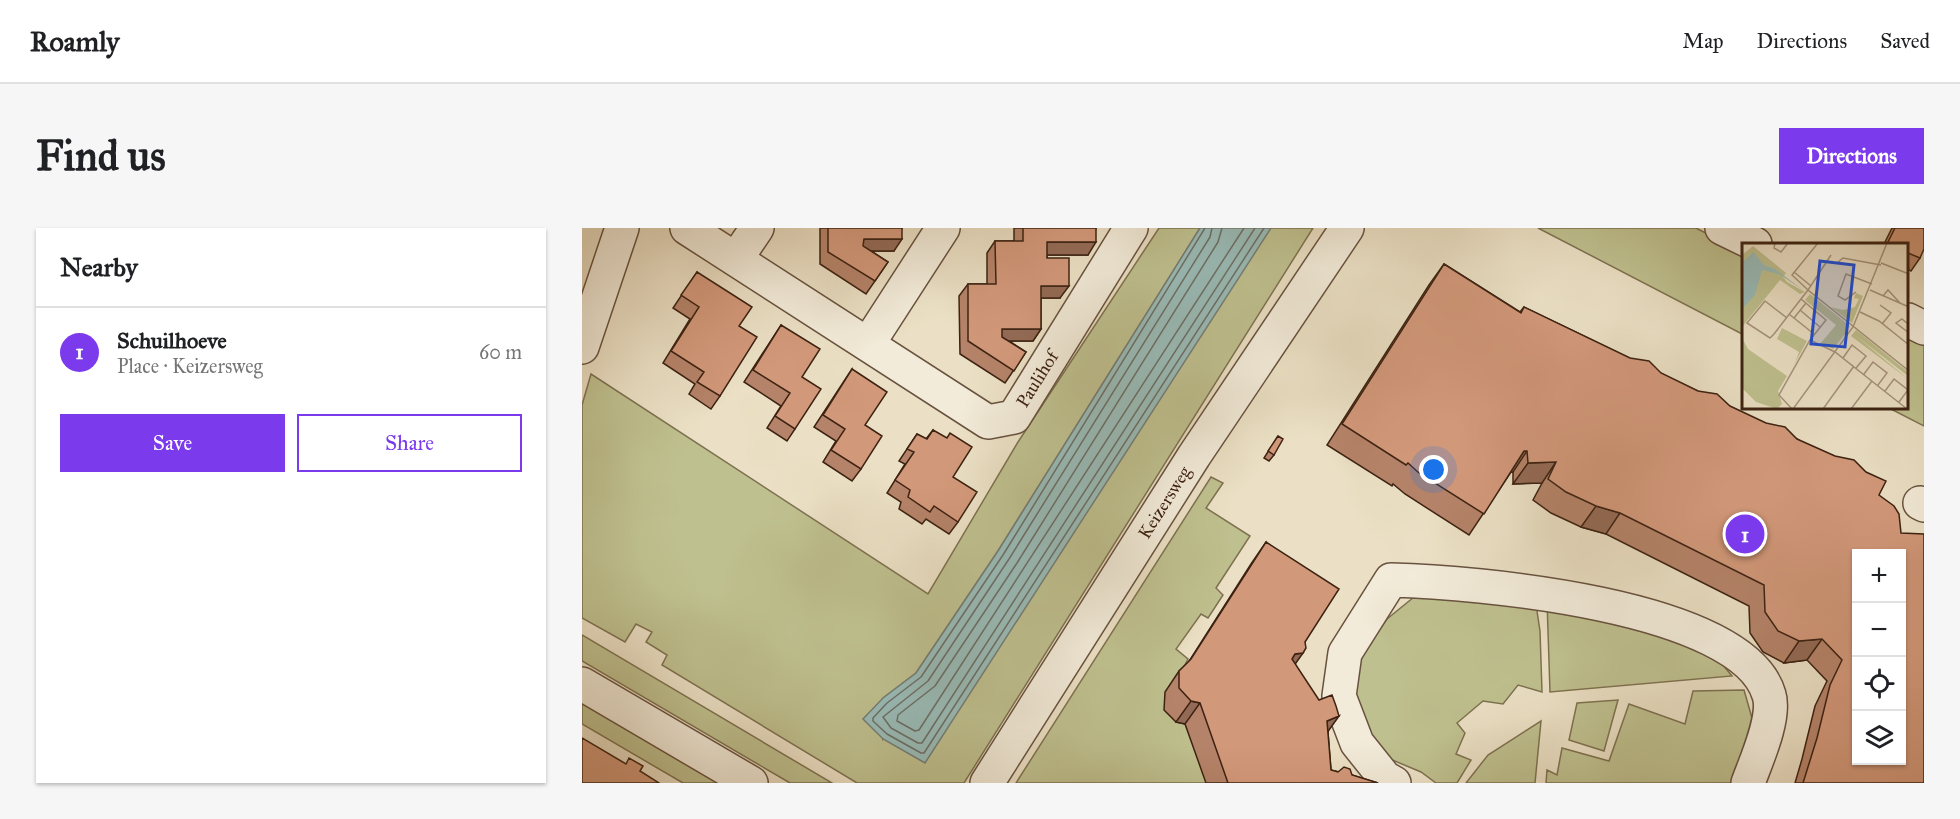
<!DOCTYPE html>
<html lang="en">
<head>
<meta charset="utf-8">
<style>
  :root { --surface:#fff; --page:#f6f6f6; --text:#202124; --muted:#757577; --line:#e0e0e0; --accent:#7c3aed }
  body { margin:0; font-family:"IM FELL Great Primer",serif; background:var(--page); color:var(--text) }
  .controls { position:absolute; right:18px; bottom:18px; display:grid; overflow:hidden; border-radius:0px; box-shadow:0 2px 4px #0004 }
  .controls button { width:54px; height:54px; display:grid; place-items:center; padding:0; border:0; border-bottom:2px solid var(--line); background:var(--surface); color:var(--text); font:30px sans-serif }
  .you { position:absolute; left:852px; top:242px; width:21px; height:21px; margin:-15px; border:4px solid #fff; border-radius:50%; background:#1a73e8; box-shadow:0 0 0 9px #1a73e833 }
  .badge { display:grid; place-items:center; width:39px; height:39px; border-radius:50%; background:var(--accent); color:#fff; font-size:20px; font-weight:700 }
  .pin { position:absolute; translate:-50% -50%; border:3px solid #fff; box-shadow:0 2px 6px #0006 }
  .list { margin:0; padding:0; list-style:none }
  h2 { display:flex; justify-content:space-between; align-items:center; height:78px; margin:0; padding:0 24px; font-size:26px }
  h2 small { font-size:20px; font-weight:400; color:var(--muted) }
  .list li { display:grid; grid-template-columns:39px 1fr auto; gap:18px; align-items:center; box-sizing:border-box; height:90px; padding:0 24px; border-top:2px solid var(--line) }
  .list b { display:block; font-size:22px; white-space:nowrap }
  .list p { margin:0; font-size:20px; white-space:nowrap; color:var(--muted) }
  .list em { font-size:20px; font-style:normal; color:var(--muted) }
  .actions { display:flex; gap:12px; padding:18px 24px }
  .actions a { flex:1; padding:14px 0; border:2px solid var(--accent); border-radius:0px; text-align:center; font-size:21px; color:var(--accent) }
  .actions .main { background:var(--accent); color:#fff }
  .icon { flex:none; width:33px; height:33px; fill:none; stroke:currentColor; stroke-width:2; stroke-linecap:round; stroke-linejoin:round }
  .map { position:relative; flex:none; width:1342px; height:555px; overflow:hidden; border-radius:0px }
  header { display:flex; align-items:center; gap:36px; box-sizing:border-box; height:84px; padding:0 30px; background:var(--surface); border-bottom:2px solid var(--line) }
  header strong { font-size:28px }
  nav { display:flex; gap:33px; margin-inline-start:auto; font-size:21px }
  .intro { display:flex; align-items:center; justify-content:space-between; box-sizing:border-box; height:144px; padding:0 36px }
  h1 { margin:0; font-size:42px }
  .button { padding:15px 27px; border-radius:0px; background:var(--accent); color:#fff; font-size:21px; font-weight:700 }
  main { display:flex; gap:36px; padding:0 36px }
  aside { flex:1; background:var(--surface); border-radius:0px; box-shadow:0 2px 4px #0004 }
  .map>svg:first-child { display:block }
  .green { fill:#bfc08f; stroke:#7e7150; stroke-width:1.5 }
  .water { fill:#99bcb9; stroke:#747e76; stroke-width:1.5 }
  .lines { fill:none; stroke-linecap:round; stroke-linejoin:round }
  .shore { stroke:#6b6f66; stroke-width:1.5 }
  .minor-casing { stroke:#68523f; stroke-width:36 }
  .minor { stroke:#f2ebd9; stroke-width:33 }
  .wall { fill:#b58369; stroke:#3d2212; stroke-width:1.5 }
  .shaded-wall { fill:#936a55; stroke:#3d2212; stroke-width:1.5 }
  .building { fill:#d2987a; stroke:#3d2212; stroke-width:1.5; fill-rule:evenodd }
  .labels { text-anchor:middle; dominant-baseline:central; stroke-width:6; stroke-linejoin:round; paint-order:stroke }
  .street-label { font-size:18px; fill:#3d2212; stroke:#f2ebd9 }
  .inset-road { fill:none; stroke:#a5947d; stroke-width:1.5 }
  .view { fill:#1d4ed8; fill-opacity:0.15; stroke:#1d4ed8; stroke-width:3 }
  .inset-edge { fill:none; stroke:#3d2212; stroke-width:3 }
</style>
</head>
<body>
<header>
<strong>Roamly</strong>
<nav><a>Map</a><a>Directions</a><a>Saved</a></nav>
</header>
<div class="intro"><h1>Find us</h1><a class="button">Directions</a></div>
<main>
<aside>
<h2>Nearby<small></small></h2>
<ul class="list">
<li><span class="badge">1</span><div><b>Schuilhoeve</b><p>Place · Keizersweg</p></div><em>60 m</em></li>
</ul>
<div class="actions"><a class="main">Save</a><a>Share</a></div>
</aside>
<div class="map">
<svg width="1342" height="555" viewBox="0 0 1342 555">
  <rect width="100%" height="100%" fill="#ebe0c5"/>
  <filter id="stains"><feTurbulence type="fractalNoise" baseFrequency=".00333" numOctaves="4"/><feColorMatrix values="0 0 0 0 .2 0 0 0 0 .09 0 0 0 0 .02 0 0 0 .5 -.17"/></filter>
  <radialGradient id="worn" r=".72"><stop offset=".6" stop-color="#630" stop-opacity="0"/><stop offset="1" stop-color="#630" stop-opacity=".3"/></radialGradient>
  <!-- green -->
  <path class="green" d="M577 0H618L416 323 334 445 301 470V511L682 0H731L382 555H275L80 437 85 427 64 414 70 404 54 396 43 414 0 390V177L9 146 346 366 436 214Z
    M956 0H1114L1162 25V107Z
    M1326 108 1342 117V198L1307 180H1326Z
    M629 249 641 255 624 280 668 308 634 360 641 367 626 390 619 386 594 421 606 431 595 452 626 555H434Z
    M837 365 953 370 958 403 960 464 936 457 921 476 901 473 875 495 883 505 874 526 889 532 875 555H854L839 544 808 531 780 497 768 470 770 440 805 391Z
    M965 372 1126 419 1150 448 968 464Z
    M0 407 250 555H208L0 433Z
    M1162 462 1172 497 1154 555H964L965 542 975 547 980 520 1027 533 1047 476 1103 496 1111 463Z
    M0 471 141 555H101L0 496Z
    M1036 472 1022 523 987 512 995 475Z
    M959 493 953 555H884L906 527Z"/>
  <!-- water -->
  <path class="water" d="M618 0H689L343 535 301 511 281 491 301 470 334 445 416 323Z"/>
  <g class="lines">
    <!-- shore -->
    <path class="shore" d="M623 0 421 327 339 449 305 475 291 490V493L305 506 339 525H342L682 0
      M630 0 628 9 427 331 346 453 301 489 309 500 336 515H340L673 0
      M640 0 636 14 435 335 353 458 316 487 315 493 333 503 337 502 662 0"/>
    <!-- minor casing -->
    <g class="minor-casing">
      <g id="minor">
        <path id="s1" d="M105 0 406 194 432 189 549 0"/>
        <path d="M1140 0 1173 16"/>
        <path d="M154 31 175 0"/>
        <path d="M1326 92 1342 100"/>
        <path d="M286 116 361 0"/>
        <path d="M0 119 40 0"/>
        <path d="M1338 275 1342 277"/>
        <path d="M0 456 169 555"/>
        <path id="s2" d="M405 555 612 228 765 0"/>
        <path d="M812 555 803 550 775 515 757 468 763 425 809 352C890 354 1161 376 1187 467 1194 489 1174 533 1166 555"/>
      </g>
    </g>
    <!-- minor -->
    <use href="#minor" class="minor"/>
  </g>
  <!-- wall -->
  <path class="wall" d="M238 0H320L312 23H289L306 34 284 66 238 36Z
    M432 0H514L506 27H465V30L478 70H459V101L451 113H427L444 124 423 155 378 126 377 68 386 56H405V25L413 13H432Z
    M1310 0H1342L1338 30 1329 43 1326 41V16H1302Z
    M862 36 938 84 942 79 1215 211 1297 267 1342 555H1213L1220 531 1233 478 1245 453 1225 432 1202 435 1181 424 1168 405 1167 378 1024 306 999 299 969 285 951 272 960 255 931 256V244H929L887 307 823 266 811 256 810 258 745 217 847 57Z
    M115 44 157 98 138 168 129 181 107 166 113 156 81 135 108 91 91 80Z
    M199 97 220 149 213 201 205 213 185 200 199 178 162 154Z
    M270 141 283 197 279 241 270 253 241 234 254 213 232 199Z
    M351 202 371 249 376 294 367 306 344 291 340 296 317 281 319 274 305 265 323 236 317 233 335 206 344 211Z
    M696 208 692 227 687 233 682 230Z
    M684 314 723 414 713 436 746 504 749 542 770 547 796 555H624L603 496 594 494 582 482 583 464 597 443 606 435 669 336Z"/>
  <!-- shaded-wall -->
  <path class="shaded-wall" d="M282 11H320L312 23H273Z
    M465 14H514L506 27H456Z
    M459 58H487L478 70H451Z
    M420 101H459L451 113H412Z
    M942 223H945L931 244H928Z
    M974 234 960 255 931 256 946 235Z
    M1014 278 1038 285 1024 306 999 299Z
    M1240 411 1225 432 1202 435 1217 413Z
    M721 425 706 446 698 447 713 426Z
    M609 473 618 475 603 496 594 494Z
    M757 488 742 509 745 493Z"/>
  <!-- building -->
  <path class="building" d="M246 0H320V11H282L281 18 306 34 293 53 246 24Z
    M441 0H514V14H465V30H487V58H459V101H420V109L444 124 432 143 386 113V56H414L413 13H441Z
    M1313 0H1342V21L1338 30 1326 25V16H1305Z
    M862 36 939 85 942 79 1048 130 1067 133 1079 145 1116 163 1135 166 1148 178 1184 195 1203 199 1215 211 1253 228 1272 232 1284 244 1304 253 1297 267 1312 278 1317 286 1319 305 1342 306V555H1221L1235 510 1248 457 1260 432 1240 411 1217 413 1196 403 1183 384 1182 357 1038 285 1014 278 984 264 966 251 974 234 946 235 945 223H942L902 286 837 245 826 235 824 237 760 196ZM1275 326H1320V532H1275Z
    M115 44 170 79 157 98 175 109 138 168 115 154 122 144 89 123 117 79 99 67Z
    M199 97 238 121 220 149 239 161 213 201 193 188 208 165 171 142Z
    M270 141 305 164 283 197 300 208 279 241 249 222 263 201 241 187Z
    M351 202 365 210 368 205 390 219 371 249 395 264 376 294 352 278 348 284 326 269 328 262 313 252 332 224 325 221 335 206 345 211Z
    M696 208 701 211 692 227 686 223Z
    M684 314 757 361 723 414 724 420 721 425 713 426 710 431 737 472 750 467 754 478 757 488 745 493 749 542 756 544 762 539 768 541 770 547 796 555H646L618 475 609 473 597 460V443L609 431Z
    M0 510 44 536 47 530 61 538 58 543 77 555H0Z"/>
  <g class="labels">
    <!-- street labels -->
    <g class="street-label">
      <text stroke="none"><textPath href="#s1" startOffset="429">Paulihof</textPath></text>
      <text stroke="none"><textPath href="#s2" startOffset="332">Keizersweg</textPath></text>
    </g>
  </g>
  <!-- overview -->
  <g transform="translate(1160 15)">
    <rect width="166" height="166" fill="#ebe0c5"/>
    <path d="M11 3 44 30 41 34 45 39 63 49 58 51 38 37 0 84V12ZM114 50 121 53 110 80 89 64 101 67 113 64 117 56 112 55ZM68 51 108 83 94 105 103 91 91 106 78 101 94 82 63 57ZM40 85 65 98 53 120 57 109 35 96ZM114 87 166 129V133L113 92 166 136 109 93ZM0 95 6 106 45 133 36 148 40 161 35 166 14 159 0 145Z" fill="#bfc08f"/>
    <path d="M11 9 22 22 33 26 61 47 37 31 20 27 13 52 0 66V20Z" fill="#99bcb9"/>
    <path class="inset-road" d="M33 0 32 5 39 9 46 0M89 12 66 47 167 128M95 20 101 15 139 22M139 20 167 31M52 29 69 43M128 47 167 64M114 49 103 57 96 53 104 31 130 41M141 53 146 47 158 60M138 62 149 70 140 81M58 67 78 84M118 69 137 78 167 102M47 71 72 91M45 75 23 58 5 80 28 95 32 91 59 56 66 47 50 32 76 0M52 75 64 60M166 81 160 76 154 80 167 90M68 97 93 109 165 166M101 115 110 102 124 113 114 125M122 131 131 119 145 130 136 142M143 148 152 136 166 147 157 159M50 166 37 152 68 97 84 77 59 56M51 166 111 84 145 0M81 166 112 123M109 166 130 138"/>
    <path class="view" d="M78 18 112 22 103 104 69 101Z"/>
    <rect width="166" height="166" class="inset-edge"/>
  </g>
  <rect width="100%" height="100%" filter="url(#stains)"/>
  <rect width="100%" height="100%" fill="url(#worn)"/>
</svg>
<div class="controls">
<button>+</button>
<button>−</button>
<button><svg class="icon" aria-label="locate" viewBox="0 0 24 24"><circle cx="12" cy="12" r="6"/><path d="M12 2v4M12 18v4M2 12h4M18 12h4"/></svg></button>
<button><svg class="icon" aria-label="layers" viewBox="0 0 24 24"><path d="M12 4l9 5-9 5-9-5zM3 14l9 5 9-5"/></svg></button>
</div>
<div class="you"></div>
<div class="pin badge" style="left:1163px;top:306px">1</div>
</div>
</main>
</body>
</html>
